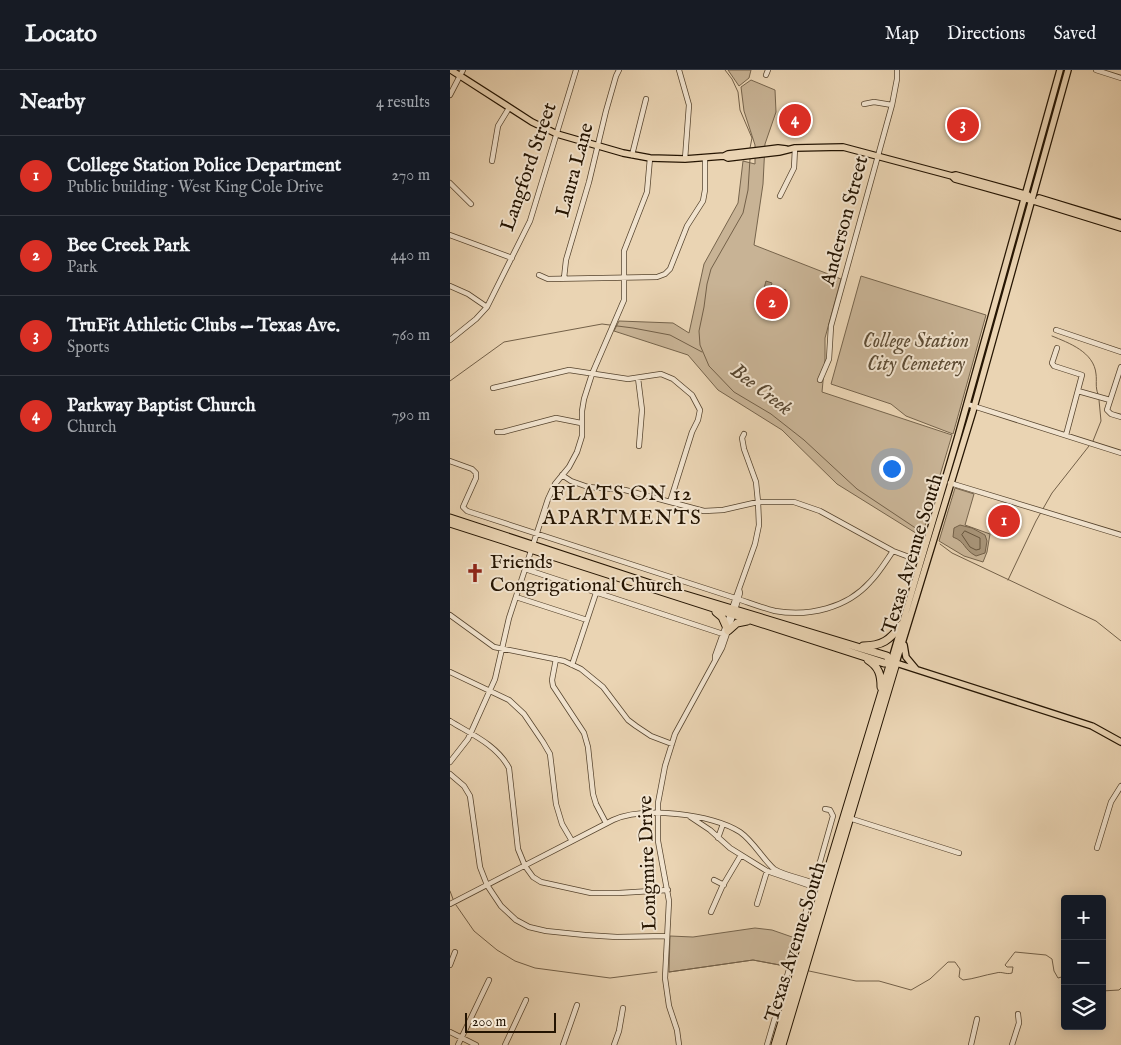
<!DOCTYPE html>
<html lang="en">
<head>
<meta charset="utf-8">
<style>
  :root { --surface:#171b24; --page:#20242c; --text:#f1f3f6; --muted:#9ea1a6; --line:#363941; --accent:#d93025 }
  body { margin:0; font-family:"IM FELL English",serif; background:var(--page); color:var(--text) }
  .controls { position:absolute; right:15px; bottom:15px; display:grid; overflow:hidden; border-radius:5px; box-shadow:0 2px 12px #0003 }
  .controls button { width:45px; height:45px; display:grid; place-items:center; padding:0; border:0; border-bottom:1px solid var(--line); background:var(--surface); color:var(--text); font:25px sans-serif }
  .scale { position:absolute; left:15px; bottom:12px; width:91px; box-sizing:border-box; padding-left:5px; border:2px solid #241402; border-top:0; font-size:14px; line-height:18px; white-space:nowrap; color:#241402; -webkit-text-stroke:4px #f1e3ce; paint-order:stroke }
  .you { position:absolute; left:441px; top:398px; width:18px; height:18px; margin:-12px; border:4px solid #fff; border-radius:50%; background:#1a73e8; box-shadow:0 0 0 8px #1a73e833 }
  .badge { display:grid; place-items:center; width:32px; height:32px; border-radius:50%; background:var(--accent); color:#fff; font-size:16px; font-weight:700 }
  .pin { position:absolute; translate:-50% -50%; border:2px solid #fff; box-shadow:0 1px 5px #0006 }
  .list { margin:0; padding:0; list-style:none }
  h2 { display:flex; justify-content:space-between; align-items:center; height:65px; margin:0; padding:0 20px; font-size:21px }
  h2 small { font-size:16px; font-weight:400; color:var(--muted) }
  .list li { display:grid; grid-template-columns:32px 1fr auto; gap:15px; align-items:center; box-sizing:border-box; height:80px; padding:0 20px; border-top:1px solid var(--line) }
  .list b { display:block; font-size:19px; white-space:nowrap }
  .list p { margin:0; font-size:16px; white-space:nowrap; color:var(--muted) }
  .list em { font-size:16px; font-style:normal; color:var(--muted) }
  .icon { flex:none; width:28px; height:28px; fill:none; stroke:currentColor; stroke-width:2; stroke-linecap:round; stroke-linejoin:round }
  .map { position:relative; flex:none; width:671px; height:975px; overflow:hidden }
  header { display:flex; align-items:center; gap:30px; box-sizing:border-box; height:70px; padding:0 25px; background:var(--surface); border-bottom:1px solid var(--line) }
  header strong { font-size:24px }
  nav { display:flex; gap:28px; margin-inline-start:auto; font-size:18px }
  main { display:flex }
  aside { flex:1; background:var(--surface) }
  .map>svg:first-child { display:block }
  .green { fill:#c8b395; stroke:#76644c }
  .water { fill:#a79377; stroke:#736048 }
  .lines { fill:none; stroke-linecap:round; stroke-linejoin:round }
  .shore { stroke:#66543c; stroke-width:1 }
  .stream { stroke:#736048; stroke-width:1 }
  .minor-casing { stroke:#56442e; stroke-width:6 }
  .major-casing { stroke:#241402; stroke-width:8 }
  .highway-casing { stroke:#241402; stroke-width:9 }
  .minor { stroke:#f1e3ce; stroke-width:4.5 }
  .major { stroke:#ead4b3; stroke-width:5.5 }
  .highway { stroke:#ead4b3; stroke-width:7 }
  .labels { text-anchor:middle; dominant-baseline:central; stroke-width:4; stroke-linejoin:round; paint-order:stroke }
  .street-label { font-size:20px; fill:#241402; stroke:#f1e3ce }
  .park-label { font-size:20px; font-style:italic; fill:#5d4c35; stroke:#f1e3ce }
  .poi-label { font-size:20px; fill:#241402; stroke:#f1e3ce; text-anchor:start }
  .water-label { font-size:21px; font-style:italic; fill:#584731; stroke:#f1e3ce }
  .neighbourhood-label { font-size:21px; letter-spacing:1px; fill:#241402; stroke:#f1e3ce }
</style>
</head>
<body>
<header>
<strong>Locato</strong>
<nav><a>Map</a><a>Directions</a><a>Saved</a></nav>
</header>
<main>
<aside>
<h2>Nearby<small>4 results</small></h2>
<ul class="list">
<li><span class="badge">1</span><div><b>College Station Police Department</b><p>Public building · West King Cole Drive</p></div><em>270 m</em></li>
<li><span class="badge">2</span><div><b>Bee Creek Park</b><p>Park</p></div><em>440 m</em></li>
<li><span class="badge">3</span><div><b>TruFit Athletic Clubs — Texas Ave.</b><p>Sports</p></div><em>760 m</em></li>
<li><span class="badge">4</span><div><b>Parkway Baptist Church</b><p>Church</p></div><em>790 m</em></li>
</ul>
</aside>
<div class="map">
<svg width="671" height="975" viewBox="0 0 671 975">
  <rect width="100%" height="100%" fill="#ead4b3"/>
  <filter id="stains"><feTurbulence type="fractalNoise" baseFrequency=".004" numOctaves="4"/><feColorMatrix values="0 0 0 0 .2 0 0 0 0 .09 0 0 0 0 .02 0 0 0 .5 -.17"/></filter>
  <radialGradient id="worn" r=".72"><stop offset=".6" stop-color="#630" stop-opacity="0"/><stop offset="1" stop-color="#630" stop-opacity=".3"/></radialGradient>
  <!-- green -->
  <path class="green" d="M278 0H301L299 8 289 16Z
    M301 10 325 20 326 42 315 74 313 114 304 175 391 209 375 268V290L372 322 502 365 474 459 469 465 387 414 332 360 268 320 238 285 164 261 169 251 223 253 239 263 254 194 288 133 293 91 305 94V75L294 41 291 17Z
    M411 206 536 245 503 364 456 346 441 334 381 314Z
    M505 418 524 424 515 455 540 464 537 482 533 492 514 486 489 471Z
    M305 858 322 860 345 868 335 896 303 890 219 902 220 866 243 867Z"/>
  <!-- water -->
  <path class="water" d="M316 211 322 213 321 216 336 220 334 228 313 222Z
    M510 455 522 458 535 465 537 471 535 483 526 486C513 479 516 472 503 467L504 458Z"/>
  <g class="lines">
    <!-- shore -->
    <path class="shore" d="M515 461 530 468V479L526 480 520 477 512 465Z"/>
    <!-- stream -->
    <path class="stream" d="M275 0 282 9 288 22 290 40 302 68 300 78
      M300 89 298 120 293 143 261 199 257 214 254 237 249 261 250 275 259 296 284 322 321 344 354 370 407 419 473 463
      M602 266C619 273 644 282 646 304 647 311 645 317 648 324
      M0 311 54 272 152 254 183 258 220 265 252 282
      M643 371 651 351 649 330
      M490 474 502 483 646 551 671 571
      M558 510 586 451 602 423 639 376
      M0 821 3 829
      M6 835 24 861 47 880 65 891 85 898 160 908 207 902
      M359 901 406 911H429L461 920 480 909 498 892H505L510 899 509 907 513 910C524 909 534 905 546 903 552 901 556 905 562 903L563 897H557L555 895 565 882 596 885 602 889 604 901 608 908 615 906
      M219 902 303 890 335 896
      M652 921 669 920 671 918"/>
    <!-- minor casing -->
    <g class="minor-casing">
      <path id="minor" d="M229 0 239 35 235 89
        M646 0 671 8
        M316 5 318 0
        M0 25 13 0
        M414 34 424 32 442 35
        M182 85 196 29
        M42 91 48 56 59 38
        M0 113 21 134
        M330 126 344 98 345 78
        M0 165 62 188
        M89 205 98 209 207 207 215 204 220 199 237 156 253 131 255 120V88
        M114 208 116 190 139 112 156 41 166 6 169 0
        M0 216 18 224 37 237
        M606 260 671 282
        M0 270 26 249 37 237 80 151 126 0
        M607 278 602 293 604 296 632 305 616 365
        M671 297 657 340 661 344 671 347
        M188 308 192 340 189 376
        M370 310 379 289 381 256 442 35 447 9V0
        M43 318 119 300 178 309 211 304 223 309 242 325 250 340 248 350 242 362 220 432
        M628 321 660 330
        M517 334 671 383
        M47 362H53L106 348 131 353
        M0 391 22 399 26 403V408L13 437 17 441 285 528
        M112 405 121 411 138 417 175 420 254 441 273 440 308 432H344L370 441 443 481 470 491
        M500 413 671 465
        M75 499 273 564
        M66 527 137 550
        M288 529C300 533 313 538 325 541 359 547 397 538 420 512 429 503 436 491 443 481
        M0 545 44 577 114 591 131 599 153 617 178 650 186 656 201 666 222 674
        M106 589 102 610 103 616 134 663 138 677 143 724 146 734 156 753
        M265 590V586L305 474 309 455 308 432 306 412 294 379 292 368 294 364
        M122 595 146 523
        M0 602 59 630 74 644 93 672 100 684 106 734 112 754 122 771
        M0 651C21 664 47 675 59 698L68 779 75 796 83 807 91 812 141 823H169L218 820
        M0 692 18 669 45 609 59 548 98 429 105 414 119 397 127 382 132 366V341L134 329 142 304 171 237 174 230V181L197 122 200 88
        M0 704 14 716 20 726 30 797 37 815 51 836 66 850 79 857 96 861 135 865 167 867 216 866
        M239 746 260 760 280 778 317 801 367 818H373
        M399 748 509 783
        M268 768 273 754
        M647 778 661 732 671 716
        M264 810 274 815
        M364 813 383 746 380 740 375 739
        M0 834 163 750C193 736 263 744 290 762 303 771 312 788 324 799 339 808 358 808 373 818
        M307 834 317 801
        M261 842 272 817 291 785
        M0 895 5 882
        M0 962 26 975
        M8 975 39 910
        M55 975 76 930
        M113 975 127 935
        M164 975 169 961 173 938
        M229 975 227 960 219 936 215 908 219 831 208 771V733L215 696 225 664 272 578 285 540 290 523 289 519
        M317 975 363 817
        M521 975 527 949
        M562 975 569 953 568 944"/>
    </g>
    <!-- major casing -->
    <g class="major-casing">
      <path id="major" d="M1 0 82 52 107 64 173 83 200 88 235 89 274 86 278 88 329 82 345 78 393 77 502 106 505 109 587 132 671 158
        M618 0 523 341 446 593 642 656 671 672
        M274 86 278 84 328 78 336 79
        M502 106 506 105 578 125
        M589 128 671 153
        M454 575 456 587 466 599
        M441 592 508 366 610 0"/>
    </g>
    <!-- highway casing -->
    <g class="highway-casing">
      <path id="highway" d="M0 448 219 520 437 586 441 592
        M0 453 434 593 441 592 446 593 332 975
        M266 542 272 547 276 556
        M278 561 287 553 297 551
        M413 576C432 576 440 570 451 555
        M418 590C429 597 431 605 431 617
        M325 975 441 592"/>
    </g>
    <!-- minor -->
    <use href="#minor" class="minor"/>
    <!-- major -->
    <use href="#major" class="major"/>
    <!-- highway -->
    <use href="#highway" class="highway"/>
  </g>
  <!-- icons -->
  <defs>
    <g id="church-bare" transform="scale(1.5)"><path d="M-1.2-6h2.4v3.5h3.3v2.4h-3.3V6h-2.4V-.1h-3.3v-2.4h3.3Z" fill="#8f2418" stroke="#f1e3ce" stroke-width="2.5" paint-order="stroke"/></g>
  </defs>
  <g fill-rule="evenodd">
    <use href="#church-bare" x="25" y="503"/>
  </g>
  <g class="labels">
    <!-- street labels -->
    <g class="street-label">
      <text transform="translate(79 97) rotate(-71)">Langford Street</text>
      <text transform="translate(125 100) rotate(-75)">Laura Lane</text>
      <text transform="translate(395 151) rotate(-75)">Anderson Street</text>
      <text transform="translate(463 484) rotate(-73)">Texas Avenue South</text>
      <text transform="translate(198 793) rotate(-92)">Longmire Drive</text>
      <text transform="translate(346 872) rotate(-73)">Texas Avenue South</text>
    </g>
    <!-- park labels -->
    <g class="park-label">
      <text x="466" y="271">College Station<tspan x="466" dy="23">City Cemetery</tspan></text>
    </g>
    <!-- poi labels -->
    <g class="poi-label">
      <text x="40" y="492">Friends<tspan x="40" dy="23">Congrigational Church</tspan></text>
    </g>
    <!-- water labels -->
    <g class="water-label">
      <text transform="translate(311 320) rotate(37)">Bee Creek</text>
    </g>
    <!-- neighbourhood labels -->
    <g class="neighbourhood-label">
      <text x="172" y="424">FLATS ON 12<tspan x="172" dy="24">APARTMENTS</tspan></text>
    </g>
  </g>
  <rect width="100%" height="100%" filter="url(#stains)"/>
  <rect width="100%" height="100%" fill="url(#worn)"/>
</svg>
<div class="controls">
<button>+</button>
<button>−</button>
<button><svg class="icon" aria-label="layers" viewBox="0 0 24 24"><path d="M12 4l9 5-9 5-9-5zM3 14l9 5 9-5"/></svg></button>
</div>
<div class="scale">200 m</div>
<div class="you"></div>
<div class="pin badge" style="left:554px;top:451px">1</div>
<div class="pin badge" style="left:322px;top:233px">2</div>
<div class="pin badge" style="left:513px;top:55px">3</div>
<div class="pin badge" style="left:345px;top:50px">4</div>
</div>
</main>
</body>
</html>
